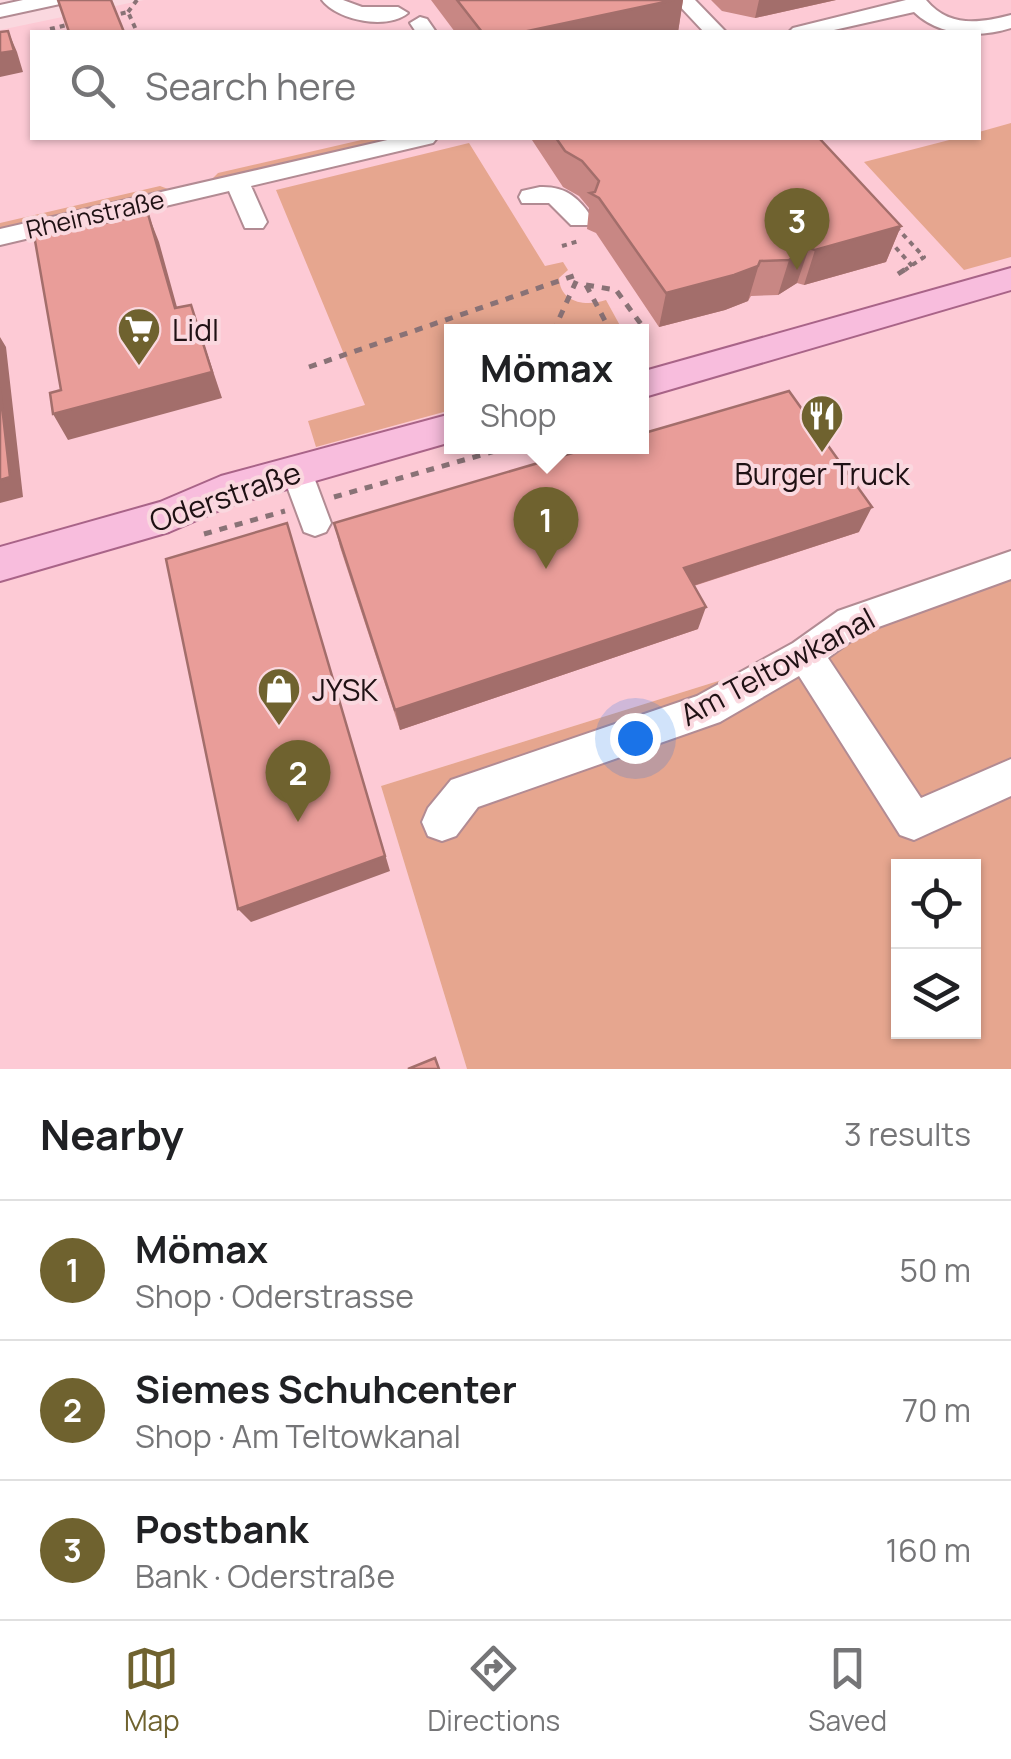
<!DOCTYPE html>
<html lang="en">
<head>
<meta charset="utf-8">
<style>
  :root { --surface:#fff; --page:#f6f6f6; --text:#202124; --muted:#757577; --line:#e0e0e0; --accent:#6f622f }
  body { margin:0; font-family:Manrope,sans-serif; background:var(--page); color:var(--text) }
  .controls { position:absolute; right:30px; bottom:30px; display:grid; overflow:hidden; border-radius:0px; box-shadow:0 2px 8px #0004 }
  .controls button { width:90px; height:90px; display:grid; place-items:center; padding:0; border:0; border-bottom:2px solid var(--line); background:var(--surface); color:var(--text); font:50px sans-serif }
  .you { position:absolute; left:635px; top:738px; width:35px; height:35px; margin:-25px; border:8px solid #fff; border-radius:50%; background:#1a73e8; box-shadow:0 0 0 15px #1a73e833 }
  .badge { display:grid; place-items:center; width:65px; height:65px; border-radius:50%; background:var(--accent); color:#fff; font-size:32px; font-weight:700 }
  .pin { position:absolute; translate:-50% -82px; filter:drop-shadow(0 2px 5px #0008) }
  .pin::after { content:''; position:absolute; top:52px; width:35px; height:30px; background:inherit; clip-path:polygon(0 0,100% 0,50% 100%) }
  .popup { position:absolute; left:444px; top:324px; width:205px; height:130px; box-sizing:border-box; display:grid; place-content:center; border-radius:0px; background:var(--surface); filter:drop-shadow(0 2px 8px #0005); font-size:32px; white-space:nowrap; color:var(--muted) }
  .popup b { font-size:38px; color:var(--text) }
  .popup::after { content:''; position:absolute; left:50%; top:100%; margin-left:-20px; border:20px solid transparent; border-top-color:var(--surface) }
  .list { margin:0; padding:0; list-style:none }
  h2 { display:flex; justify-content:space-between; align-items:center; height:130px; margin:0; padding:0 40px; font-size:42px }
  h2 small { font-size:32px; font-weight:400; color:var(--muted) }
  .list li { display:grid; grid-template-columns:65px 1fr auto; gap:30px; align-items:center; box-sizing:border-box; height:140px; padding:0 40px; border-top:2px solid var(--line) }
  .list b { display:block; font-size:38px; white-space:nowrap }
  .list p { margin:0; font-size:32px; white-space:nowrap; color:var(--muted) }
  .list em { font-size:32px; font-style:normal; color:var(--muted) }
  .icon { flex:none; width:55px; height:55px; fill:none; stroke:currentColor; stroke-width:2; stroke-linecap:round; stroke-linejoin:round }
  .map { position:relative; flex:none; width:1011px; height:1069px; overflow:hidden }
  .search { position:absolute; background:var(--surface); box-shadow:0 2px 8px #0004; left:30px; right:30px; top:30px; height:110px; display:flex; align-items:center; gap:25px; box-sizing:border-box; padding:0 35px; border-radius:0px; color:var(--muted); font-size:38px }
  .sheet { height:550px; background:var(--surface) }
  nav { display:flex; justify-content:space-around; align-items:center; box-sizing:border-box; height:140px; border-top:2px solid var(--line); background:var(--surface); font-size:28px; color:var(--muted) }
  nav a { display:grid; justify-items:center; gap:5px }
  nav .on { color:var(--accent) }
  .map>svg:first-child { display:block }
  .built { fill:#fdcad5; fill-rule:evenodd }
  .green { fill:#e6a68f; fill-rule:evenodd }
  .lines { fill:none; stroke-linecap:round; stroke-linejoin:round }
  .minor-casing { stroke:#b28b93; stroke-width:4 }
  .major-casing { stroke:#a96488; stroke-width:4 }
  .path-far1 { stroke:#897276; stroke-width:4; stroke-dasharray:5 5; stroke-linecap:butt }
  .path { stroke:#897276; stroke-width:5; stroke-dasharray:8 8; stroke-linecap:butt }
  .minor { fill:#fff; fill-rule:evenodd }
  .major { fill:#f8bddd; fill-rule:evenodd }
  .wall { fill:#c88784 }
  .shaded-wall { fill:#a36e6b }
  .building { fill:#e99d99; stroke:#a36e6b; stroke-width:2.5 }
  .labels { text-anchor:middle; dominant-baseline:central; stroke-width:8; stroke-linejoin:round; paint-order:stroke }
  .far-street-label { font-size:25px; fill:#1f1114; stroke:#fad8df }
  .poi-label { font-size:30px; fill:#1f1114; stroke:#fad8df; text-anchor:start }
  .street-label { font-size:30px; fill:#1f1114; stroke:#fad8df }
</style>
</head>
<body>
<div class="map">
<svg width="1011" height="1069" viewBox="0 0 1011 1069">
  <rect width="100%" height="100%" fill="#fad8df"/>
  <!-- built -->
  <path class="built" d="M144 0H1011V565L805 654 381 786 467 1069H0V30ZM32 32H978V138H32ZM451 332H641V446H451Z"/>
  <!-- green -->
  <path class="green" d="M1011 123V257L964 270 864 162 957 138H978L979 132Z
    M370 138H404L212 179 218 173Z
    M469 143 545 266 563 262 568 270 559 278C560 303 586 307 606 300L623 331 451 332V410L316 447 308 421 365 405 276 190Z
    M160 186 168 189 0 230V223Z
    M1011 565V1069H467L381 786 805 654ZM898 866H974V1032H898Z"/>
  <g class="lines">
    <!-- minor casing -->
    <g class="minor-casing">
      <path id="minor" d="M23 0H63L60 4 0 17V5Z
        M322 0H343L362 7H398L408 13C388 30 338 21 322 0Z
        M674 0H695L726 32H704Z
        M906 0H926C949 28 980 23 1011 15V28C980 38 940 37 914 12L825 32H789L793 28Z
        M420 17 427 19 436 32H416L410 23Z
        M396 138H437L433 143 251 186 267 222 263 228H245L229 191 0 245V229Z
        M540 187C566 186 579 198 593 219L589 225H571L549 203H522L519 197 522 191Z
        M304 476 315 480 331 523 326 532 315 536 304 532 288 489 293 480Z
        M1011 551V579L862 633 828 658 921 798 1011 759V796L914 840 900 835 799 676 720 722 478 807 456 836 442 841 428 836 422 822 428 808 451 780 697 696 793 643 838 611Z"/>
    </g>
    <!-- major casing -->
    <g class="major-casing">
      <path id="major" d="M1011 268V290L641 398V372Z
        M451 414V442L231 505 169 532 0 581V547L160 502 221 476Z"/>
    </g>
    <!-- path-far1 -->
    <path class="path-far1" d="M128 12 137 0
      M111 16 128 12 137 32
      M50 29 71 24
      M896 227 924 257 905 270
      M889 240 913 267
      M562 246 579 241"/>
    <!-- path -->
    <path class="path" d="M898 274 909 267
      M586 285 616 290 646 331
      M586 285 611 332
      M553 332 579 275
      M309 367 579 274
      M334 497 513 446
      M204 534 285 511"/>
    <!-- minor -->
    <use href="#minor" class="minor"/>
    <!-- major -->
    <use href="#major" class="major"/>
  </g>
  <!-- wall -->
  <path class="wall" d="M431 0H683L678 32H455Z
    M711 0H836L755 18 722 11Z
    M532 138H819L901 226 886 262 804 285 797 283 778 295 751 296 748 301 725 310 659 327 596 233 587 229 589 208 579 196 563 187 532 140Z
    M334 523 859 532 694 586 698 629 400 730 340 547Z"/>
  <!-- shaded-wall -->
  <path class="shaded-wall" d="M674 0H683L678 32H523Z
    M759 0H836L755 18Z
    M8 31 17 52 23 72 0 77V53Z
    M148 214 159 242 185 336 175 308Z
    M901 226 886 262 804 285 815 250Z
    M809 248 797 283 778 295 789 260Z
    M760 261 748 301 725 310 659 327 666 293Z
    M191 305 222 398 68 440 53 414Z
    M0 337 6 347 23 497 0 503Z
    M872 507 859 532 677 591 684 568Z
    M287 523 390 871 251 922 238 909Z
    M706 607 698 629 400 730 395 710Z"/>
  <!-- building -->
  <path class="building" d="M58 0H111L124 32H69Z
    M457 0H674L523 32H482Z
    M8 31 14 51 0 53V32Z
    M556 138H819L901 226 815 250 809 248 789 260 760 261 758 266 734 275 666 293 599 198 590 193 595 192 599 181 582 161 565 151Z
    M148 214 175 308 191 305 212 372 53 414 50 393 61 390 33 229 78 219 80 228Z
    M0 388 10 477 0 480Z
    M789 391 872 507 684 568 706 607 395 710 334 523 596 446H641V434Z
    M287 523 385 856 238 909 166 559Z
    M435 1058 439 1069H408Z"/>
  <!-- icons -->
  <defs>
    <g id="supermarket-pin" transform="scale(2.25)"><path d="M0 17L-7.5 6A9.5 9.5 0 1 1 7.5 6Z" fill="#6f622f" stroke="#fad8df"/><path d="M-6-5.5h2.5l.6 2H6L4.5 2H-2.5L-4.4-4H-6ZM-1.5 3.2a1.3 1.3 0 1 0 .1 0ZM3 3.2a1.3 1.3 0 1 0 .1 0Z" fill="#fff"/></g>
    <g id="restaurant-pin" transform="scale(2.25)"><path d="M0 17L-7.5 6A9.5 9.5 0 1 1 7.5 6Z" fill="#6f622f" stroke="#fad8df"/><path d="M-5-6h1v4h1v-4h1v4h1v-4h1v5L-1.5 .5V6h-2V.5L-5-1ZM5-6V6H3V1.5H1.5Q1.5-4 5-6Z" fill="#fff"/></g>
    <g id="shop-pin" transform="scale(2.25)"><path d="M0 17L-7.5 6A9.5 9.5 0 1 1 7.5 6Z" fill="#6f622f" stroke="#fad8df"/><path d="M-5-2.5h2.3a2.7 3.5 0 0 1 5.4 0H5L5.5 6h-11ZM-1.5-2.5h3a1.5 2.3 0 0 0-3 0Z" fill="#fff"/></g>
  </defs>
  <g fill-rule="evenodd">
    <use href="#supermarket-pin" x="139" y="329"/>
    <use href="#restaurant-pin" x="822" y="416"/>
    <use href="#shop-pin" x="279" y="689"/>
  </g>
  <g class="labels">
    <!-- far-street labels -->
    <g class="far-street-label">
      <text transform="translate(95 214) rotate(-13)">Rheinstraße</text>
    </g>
    <!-- poi labels -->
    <g class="poi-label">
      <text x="172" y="329">Lidl</text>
      <text x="822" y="473" text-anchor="middle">Burger Truck</text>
      <text x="312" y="689">JYSK</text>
    </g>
    <!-- street labels -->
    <g class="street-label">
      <text transform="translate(225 496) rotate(-19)">Oderstraße</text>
      <text transform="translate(777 666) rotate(-28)">Am Teltowkanal</text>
    </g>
  </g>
</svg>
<div class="controls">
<button><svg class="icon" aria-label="locate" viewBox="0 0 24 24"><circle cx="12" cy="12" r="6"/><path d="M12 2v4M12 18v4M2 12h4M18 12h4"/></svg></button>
<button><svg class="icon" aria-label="layers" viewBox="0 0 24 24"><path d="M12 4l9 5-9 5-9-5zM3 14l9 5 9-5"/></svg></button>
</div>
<div class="you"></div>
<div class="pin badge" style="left:546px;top:569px">1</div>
<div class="popup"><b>Mömax</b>Shop</div>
<div class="pin badge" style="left:298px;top:822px">2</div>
<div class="pin badge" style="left:797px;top:270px">3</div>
<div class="search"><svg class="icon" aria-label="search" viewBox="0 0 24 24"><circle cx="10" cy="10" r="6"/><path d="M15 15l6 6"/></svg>Search here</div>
</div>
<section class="sheet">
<h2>Nearby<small>3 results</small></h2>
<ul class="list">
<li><span class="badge">1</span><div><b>Mömax</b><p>Shop · Oderstrasse</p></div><em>50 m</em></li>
<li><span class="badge">2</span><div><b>Siemes Schuhcenter</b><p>Shop · Am Teltowkanal</p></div><em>70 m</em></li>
<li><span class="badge">3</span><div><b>Postbank</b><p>Bank · Oderstraße</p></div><em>160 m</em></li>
</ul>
</section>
<nav>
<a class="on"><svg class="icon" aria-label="map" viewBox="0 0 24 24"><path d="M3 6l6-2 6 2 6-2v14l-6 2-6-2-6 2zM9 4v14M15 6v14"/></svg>Map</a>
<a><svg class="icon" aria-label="directions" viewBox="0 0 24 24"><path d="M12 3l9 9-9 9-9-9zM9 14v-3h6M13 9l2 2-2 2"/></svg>Directions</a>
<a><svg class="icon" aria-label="saved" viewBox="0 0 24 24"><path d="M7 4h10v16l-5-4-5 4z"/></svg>Saved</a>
</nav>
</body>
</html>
